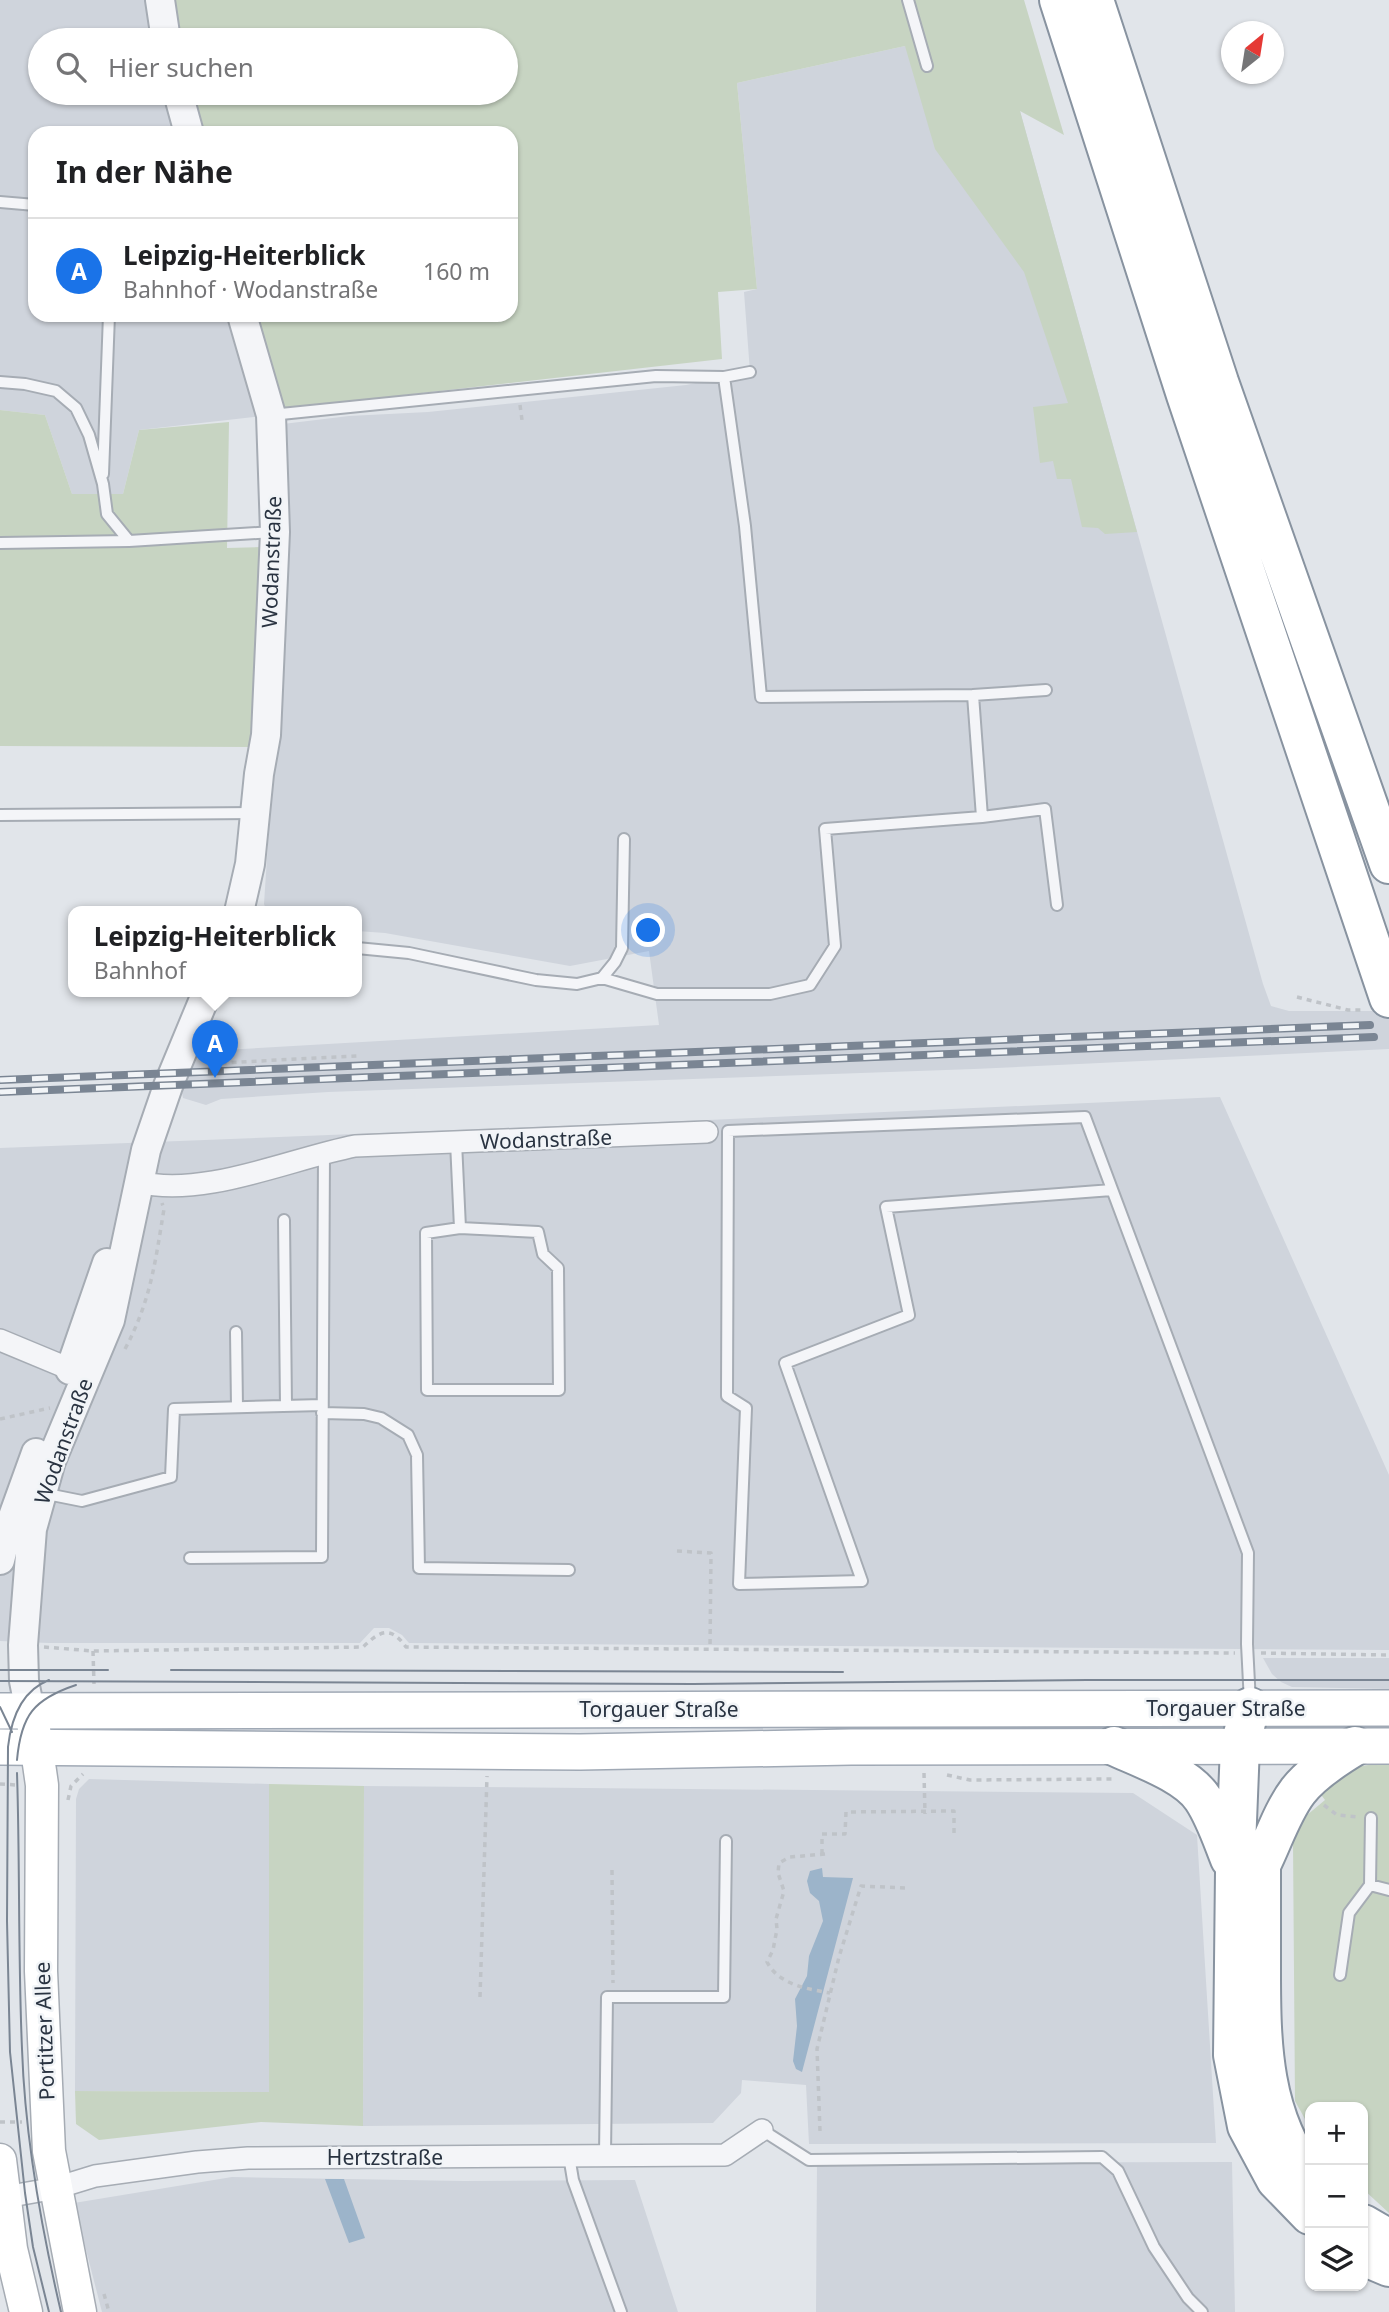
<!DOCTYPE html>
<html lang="de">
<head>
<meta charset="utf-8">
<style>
  :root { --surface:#fff; --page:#f6f6f6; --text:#202124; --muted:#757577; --line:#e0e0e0; --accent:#1a73e8 }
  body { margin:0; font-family:"Noto Sans",sans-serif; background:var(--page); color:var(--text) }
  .controls { position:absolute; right:21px; bottom:21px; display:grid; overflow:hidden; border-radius:14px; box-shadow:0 2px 5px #0004 }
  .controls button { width:63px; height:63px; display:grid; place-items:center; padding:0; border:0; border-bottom:2px solid var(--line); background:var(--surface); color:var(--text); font:35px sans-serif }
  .compass { position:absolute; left:1221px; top:21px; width:63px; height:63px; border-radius:50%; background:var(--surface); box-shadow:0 2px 5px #0004; rotate:30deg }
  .you { position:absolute; left:649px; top:931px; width:24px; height:24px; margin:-18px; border:5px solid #fff; border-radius:50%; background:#1a73e8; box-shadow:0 0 0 10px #1a73e833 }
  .badge { display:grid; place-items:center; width:46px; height:46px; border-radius:50%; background:var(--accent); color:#fff; font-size:23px; font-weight:700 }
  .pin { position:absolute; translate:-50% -58px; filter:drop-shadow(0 2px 4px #0008) }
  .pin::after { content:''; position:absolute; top:37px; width:24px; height:21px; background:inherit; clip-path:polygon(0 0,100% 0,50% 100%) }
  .popup { position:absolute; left:68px; top:906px; width:294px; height:91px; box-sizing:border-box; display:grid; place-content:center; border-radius:14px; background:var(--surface); filter:drop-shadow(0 2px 5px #0005); font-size:23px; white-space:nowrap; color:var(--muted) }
  .popup b { font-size:26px; color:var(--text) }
  .popup::after { content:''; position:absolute; left:50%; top:100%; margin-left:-14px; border:14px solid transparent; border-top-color:var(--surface) }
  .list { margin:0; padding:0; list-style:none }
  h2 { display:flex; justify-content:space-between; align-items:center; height:91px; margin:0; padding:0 28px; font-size:30px }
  h2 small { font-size:23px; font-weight:400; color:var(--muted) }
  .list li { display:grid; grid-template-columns:46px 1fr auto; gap:21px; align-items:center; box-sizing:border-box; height:105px; padding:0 28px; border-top:2px solid var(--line) }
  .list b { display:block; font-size:26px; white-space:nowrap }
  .list p { margin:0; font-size:23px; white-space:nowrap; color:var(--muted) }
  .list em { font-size:23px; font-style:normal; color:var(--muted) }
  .icon { flex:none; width:38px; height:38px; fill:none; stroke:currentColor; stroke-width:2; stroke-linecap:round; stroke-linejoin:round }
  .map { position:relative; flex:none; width:1389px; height:2312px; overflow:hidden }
  .search { position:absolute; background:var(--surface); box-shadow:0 2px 5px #0004; left:28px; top:28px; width:490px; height:77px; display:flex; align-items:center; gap:18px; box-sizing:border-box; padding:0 24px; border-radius:38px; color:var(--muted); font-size:26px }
  .panel { position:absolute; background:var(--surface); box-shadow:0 2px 5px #0004; left:28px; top:126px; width:490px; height:196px; border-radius:21px }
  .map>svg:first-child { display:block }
  .built { fill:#cfd4dc }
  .green { fill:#c7d4c2 }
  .water { fill:#9cb4ca }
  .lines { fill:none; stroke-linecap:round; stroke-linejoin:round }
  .service-casing { stroke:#a6acb4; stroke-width:14 }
  .minor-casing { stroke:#a6acb4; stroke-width:24 }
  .tertiary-casing { stroke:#a6acb4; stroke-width:32 }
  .secondary-casing { stroke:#a6acb4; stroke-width:35 }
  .primary-casing { stroke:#a0a9b5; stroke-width:38 }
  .motorway-casing { stroke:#8893a0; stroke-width:42 }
  .path { stroke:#bfc3c8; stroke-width:3.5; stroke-dasharray:5 5; stroke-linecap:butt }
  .service { stroke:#f4f5f8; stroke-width:10 }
  .minor { stroke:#f4f5f8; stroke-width:21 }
  .tertiary { stroke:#f4f5f8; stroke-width:28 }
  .secondary { stroke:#fff; stroke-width:32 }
  .primary { stroke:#fff; stroke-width:35 }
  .motorway { stroke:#fff; stroke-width:38 }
  .tram { stroke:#7a8593; stroke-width:2 }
  .rail-casing { stroke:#7a8593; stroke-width:8 }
  .rail { stroke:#f1f4f7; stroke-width:5; stroke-dasharray:16; stroke-linecap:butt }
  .labels { text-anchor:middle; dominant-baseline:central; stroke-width:5; stroke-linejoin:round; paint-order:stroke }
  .street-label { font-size:21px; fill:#293341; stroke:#f1f4f7 }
</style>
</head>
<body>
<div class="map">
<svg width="1389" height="2312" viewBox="0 0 1389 2312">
  <rect width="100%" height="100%" fill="#e1e5ea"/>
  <!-- built -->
  <path class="built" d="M0 0H163L168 40H40V93H178L189 133H35V315H242L271 415 139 430 123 494H72L45 415 0 410Z
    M905 46 1020 111 1263 984 1271 1006 1289 1011H1389V1049L974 1069 328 1092 221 1099 206 1105 183 1098 182 1093 205 1039 218 1043 224 1050 659 1025 649 951 570 966 385 933 357 931V912H267L264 904 277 705 283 424 349 416 428 412 686 385 750 372 744 292 757 289 737 83Z
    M1220 1097 1389 1475V1650L409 1643 402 1635 389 1628H374L360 1643H49L0 1641V1148L708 1120Z
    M1263 1658H1389V1689L1292 1687 1281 1682 1272 1674Z
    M89 1779 269 1784V2092L75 2091 76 1799 79 1789Z
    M364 1786 1133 1793 1197 1835 1216 2143 809 2144 806 2085 742 2080 741 2093 713 2123 363 2126Z
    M1232 2162 1235 2312H816L817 2163Z
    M232 2177 464 2181 635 2180 678 2312H102L74 2203Z"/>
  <!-- green -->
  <path class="green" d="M160 0H1024L1064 135 1020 111 1137 532 1105 534 1098 528 1082 527 1071 479H1057L1053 461 1040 463 1033 407 1068 403 1024 272 935 149 905 46 737 83 757 289 718 292 722 359 281 409 250 315H511V133H189L178 93H506V40H166Z
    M0 410 45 415 72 494H123L139 430 229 422 227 548 261 547 253 747 0 746Z
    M1389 1762V2213L1363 2189V2107H1310V2128L1295 2101 1293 1842 1307 1815 1325 1800 1316 1788 1355 1767Z
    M269 1784 364 1786 363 2126 261 2122 99 2140 76 2124 75 2091 269 2092Z"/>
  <!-- water -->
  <path class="water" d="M822 1868 823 1877 853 1878 802 2072 796 2069 793 2061 797 2026 795 1999 807 1976 809 1956 823 1921 819 1901 810 1893 807 1881 810 1871Z
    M325 2179H344L365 2238 349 2243Z"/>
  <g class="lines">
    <!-- service casing -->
    <g class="service-casing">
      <path id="service" d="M908 0 927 66
        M0 202 35 205
        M724 377 750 372
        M0 382 25 384 56 391 76 408 89 435 103 484 107 514 129 541
        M271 415 656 376 724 377 745 526 761 697 973 695 982 817 825 829 835 946 810 985 770 994H657L602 978
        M103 474 109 315
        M0 543 129 541 273 532
        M973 695 1046 690
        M0 815 255 813
        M982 817 1045 809 1057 905
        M357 948 409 953 536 980 577 984 602 978 615 962 622 948 624 839
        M456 1142 460 1228 426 1233 427 1390H559L558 1268 543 1254 538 1232 460 1228
        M1112 1190 886 1207 909 1315 785 1363 862 1581 739 1584 746 1408 727 1396 728 1131 1085 1117 1248 1553 1247 1644 1250 1703
        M284 1220 286 1406
        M236 1332 237 1407
        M322 1413 364 1414 381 1418 408 1435 417 1455 419 1568 569 1570
        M42 1493 82 1501 171 1477 174 1409 322 1405
        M190 1558 322 1557 324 1153
        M1370 1885 1389 1890
        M1340 1975 1349 1913 1370 1885 1371 1818
        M762 2130 809 2160 1102 2157 1118 2171 1154 2247 1188 2298 1202 2312
        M605 2155 607 1997H724L726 1841
        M569 2156 573 2180 621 2312"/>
    </g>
    <!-- minor casing -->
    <g class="minor-casing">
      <path id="minor" d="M138 1182C204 1198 289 1159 355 1146L707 1132
        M0 1340 82 1374
        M0 2198 56 2188 95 2176 197 2162 248 2158 725 2155 762 2130"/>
    </g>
    <!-- tertiary casing -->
    <g class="tertiary-casing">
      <path id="tertiary" d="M160 0 166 40
        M178 93 189 133
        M239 912 250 864 259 774 266 735 275 532 271 415 242 315
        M70 1370 107 1263
        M0 1560 6 1536 36 1453
        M30 1711 24 1681 23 1645 32 1529 51 1461 110 1320 146 1150 168 1086 207 992"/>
    </g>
    <!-- secondary casing -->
    <g class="secondary-casing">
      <path id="secondary" d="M33 1722 42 1785 41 1971 49 2151 80 2312
        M0 2160 11 2249 26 2312"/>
    </g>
    <!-- primary casing -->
    <g class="primary-casing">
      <path id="primary" d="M0 1711 1389 1708
        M0 1747 580 1752 851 1747 1389 1746"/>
    </g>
    <!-- motorway casing -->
    <g class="motorway-casing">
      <path id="motorway" d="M1059 0 1186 395 1389 998
        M1094 0 1219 382 1389 864
        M1250 1707 1240 1746 1235 1871 1233 2055 1247 2126 1276 2180 1310 2215
        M1114 1746C1140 1758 1187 1774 1203 1799 1215 1817 1222 1839 1230 1859
        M1261 1852C1261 1891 1261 1930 1261 1970 1261 2045 1262 2116 1310 2179
        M1261 1865C1273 1841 1282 1812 1298 1791 1312 1773 1335 1758 1355 1746
        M1363 2224 1389 2239
        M1363 2256 1389 2267"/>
    </g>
    <!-- path -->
    <path class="path" d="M520 405 522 420
      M1297 997 1348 1010H1364
      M206 1051 220 1063 357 1056
      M125 1349C151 1300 155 1263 164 1209L162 1203
      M0 1419 50 1408
      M677 1551 711 1553 710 1649
      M44 1647 93 1651 363 1647C380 1631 390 1625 406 1647L1235 1653
      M93 1651 94 1684
      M1261 1653 1389 1655
      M924 1773 925 1814
      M947 1775 970 1780 1113 1779
      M0 1784 17 1785
      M68 1800 71 1786 83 1774
      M1324 1805 1337 1815 1358 1817
      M822 1854V1834H845L846 1812 954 1811V1834
      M825 1854 790 1857 779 1863 778 1873 784 1891 776 1919 777 1929 773 1950 767 1962C779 1985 808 1989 830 1993
      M612 1870 613 1983
      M480 1997 487 1776
      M0 2122H22
      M820 2131 817 2049 839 1957 861 1886 905 1888
      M104 2294 109 2312"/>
    <!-- service -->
    <use href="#service" class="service"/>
    <!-- minor -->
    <use href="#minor" class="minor"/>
    <!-- tertiary -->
    <use href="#tertiary" class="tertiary"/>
    <!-- secondary -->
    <use href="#secondary" class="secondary"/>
    <!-- primary -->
    <use href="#primary" class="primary"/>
    <!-- motorway -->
    <use href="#motorway" class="motorway"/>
    <!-- tram -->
    <path class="tram" d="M0 1670H108
      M171 1670 843 1672
      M49 1680C21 1691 11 1720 8 1747L7 1921 10 2052 25 2193 33 2247 49 2312
      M0 1681 693 1684 1087 1680H1389
      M0 1707 12 1732
      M17 1760C21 1715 34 1699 76 1685
      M17 1773C20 1865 18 1957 22 2049 25 2137 41 2227 61 2312"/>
    <!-- rail casing -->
    <g class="rail-casing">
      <path id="rail" d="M0 1080 1370 1025
        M0 1092 1374 1037"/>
    </g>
    <!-- rail -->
    <use href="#rail" class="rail"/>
  </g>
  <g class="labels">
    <!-- street labels -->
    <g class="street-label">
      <text transform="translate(271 562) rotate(-88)">Wodanstraße</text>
      <text transform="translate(546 1139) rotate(-2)">Wodanstraße</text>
      <text transform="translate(63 1441) rotate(-70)">Wodanstraße</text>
      <text x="1226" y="1708">Torgauer Straße</text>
      <text x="659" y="1709">Torgauer Straße</text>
      <text transform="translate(44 2031) rotate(-92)">Portitzer Allee</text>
      <text x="385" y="2157">Hertzstraße</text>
    </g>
  </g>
</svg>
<div class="controls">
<button>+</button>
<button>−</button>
<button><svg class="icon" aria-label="layers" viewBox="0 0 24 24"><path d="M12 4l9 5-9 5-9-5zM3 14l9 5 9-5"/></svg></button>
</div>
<svg class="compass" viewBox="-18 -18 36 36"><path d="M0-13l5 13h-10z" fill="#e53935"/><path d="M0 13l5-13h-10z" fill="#757577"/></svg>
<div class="you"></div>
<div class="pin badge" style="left:215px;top:1078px">A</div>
<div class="popup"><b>Leipzig-Heiterblick</b>Bahnhof</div>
<div class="search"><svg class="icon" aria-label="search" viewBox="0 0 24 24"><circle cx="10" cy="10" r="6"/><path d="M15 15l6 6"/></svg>Hier suchen</div>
<section class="panel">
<h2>In der Nähe<small></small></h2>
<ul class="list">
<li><span class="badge">A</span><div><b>Leipzig-Heiterblick</b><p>Bahnhof · Wodanstraße</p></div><em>160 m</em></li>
</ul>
</section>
</div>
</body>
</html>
